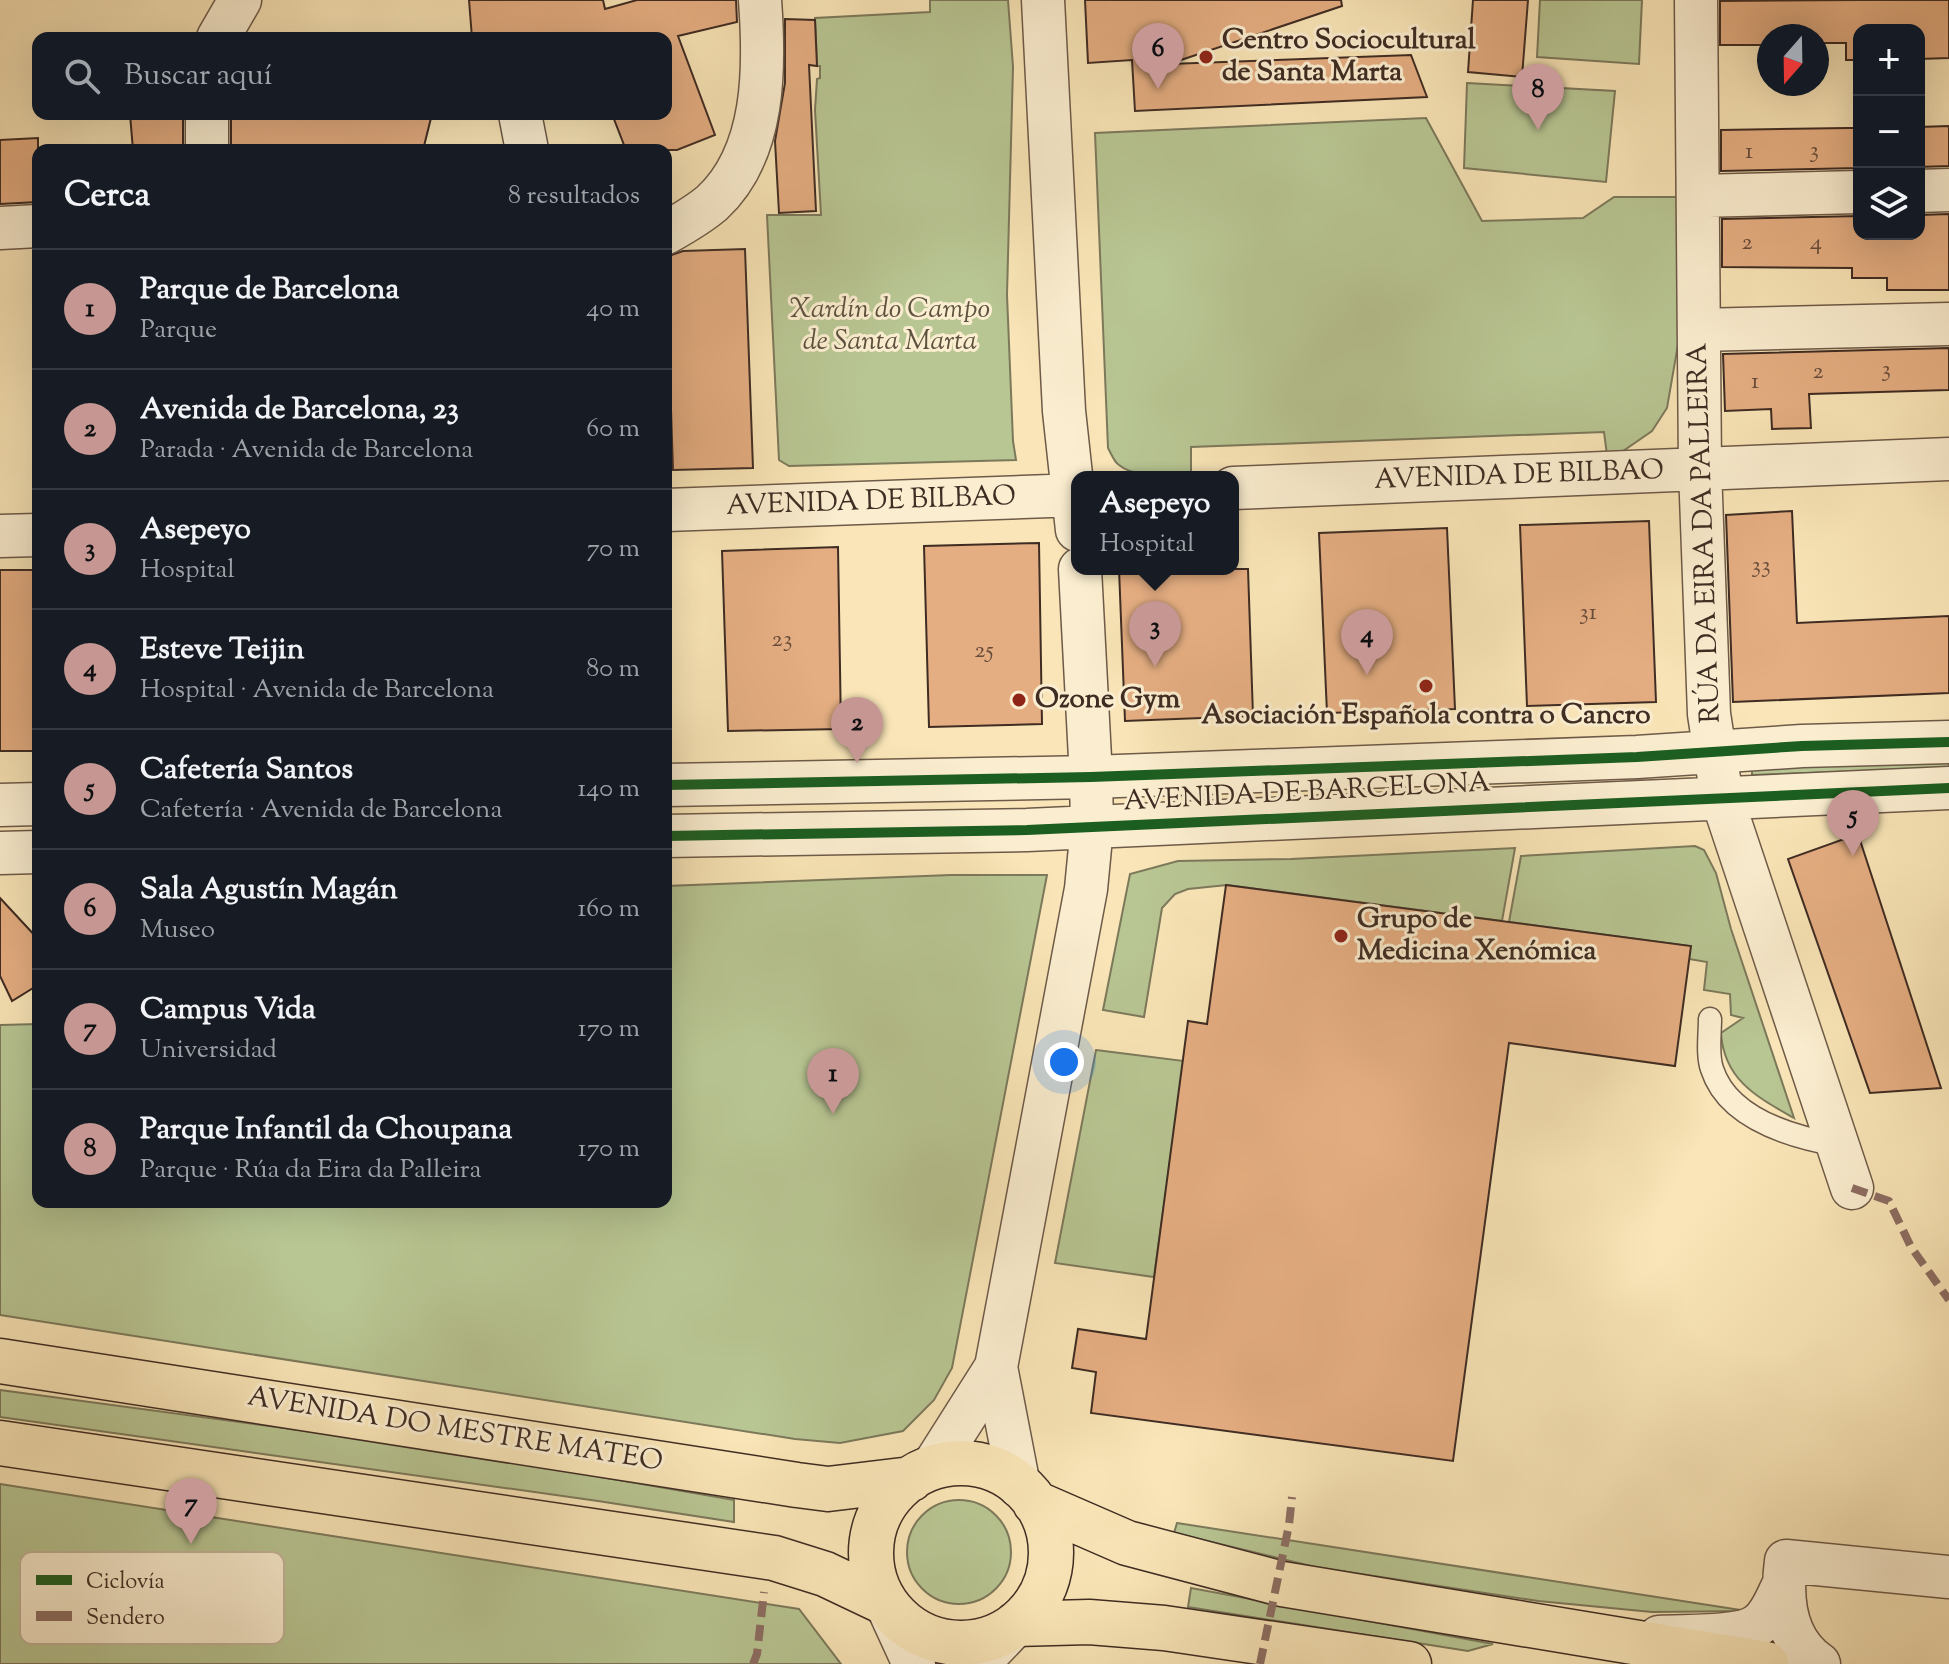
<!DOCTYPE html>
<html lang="es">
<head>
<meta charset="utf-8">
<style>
  :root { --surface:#171b24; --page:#242831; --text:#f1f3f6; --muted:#9ea1a6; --line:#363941; --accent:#c59692 }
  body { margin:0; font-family:"Sorts Mill Goudy",serif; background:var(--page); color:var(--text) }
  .controls { position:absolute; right:24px; top:24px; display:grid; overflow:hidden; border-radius:16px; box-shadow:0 8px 32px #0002 }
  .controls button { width:72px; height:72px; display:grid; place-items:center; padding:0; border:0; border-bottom:2px solid var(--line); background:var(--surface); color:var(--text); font:40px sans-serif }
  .compass { position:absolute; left:1757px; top:24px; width:72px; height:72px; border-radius:50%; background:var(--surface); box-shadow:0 8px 32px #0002; rotate:200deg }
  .you { position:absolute; left:1064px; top:1062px; width:28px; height:28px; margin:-20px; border:6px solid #fff; border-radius:50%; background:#1a73e8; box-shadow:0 0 0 12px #1a73e833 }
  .badge { display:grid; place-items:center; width:52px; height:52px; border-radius:50%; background:var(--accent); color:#111; font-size:26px; font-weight:700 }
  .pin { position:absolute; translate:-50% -66px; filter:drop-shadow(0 2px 4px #0008) }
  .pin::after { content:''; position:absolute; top:42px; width:28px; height:24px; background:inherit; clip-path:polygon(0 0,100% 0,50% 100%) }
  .popup { position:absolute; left:1071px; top:471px; width:168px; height:104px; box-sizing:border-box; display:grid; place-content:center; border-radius:16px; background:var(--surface); filter:drop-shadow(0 2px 6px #0005); font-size:26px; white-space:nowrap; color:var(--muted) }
  .popup b { font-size:30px; color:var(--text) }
  .popup::after { content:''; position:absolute; left:50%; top:100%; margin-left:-16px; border:16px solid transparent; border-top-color:var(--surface) }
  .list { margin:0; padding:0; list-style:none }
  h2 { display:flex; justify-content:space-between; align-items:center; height:104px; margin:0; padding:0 32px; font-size:34px }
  h2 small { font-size:26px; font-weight:400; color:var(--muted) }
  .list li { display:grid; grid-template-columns:52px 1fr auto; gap:24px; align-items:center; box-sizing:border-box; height:120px; padding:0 32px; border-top:2px solid var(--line) }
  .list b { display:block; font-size:30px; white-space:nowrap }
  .list p { margin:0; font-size:26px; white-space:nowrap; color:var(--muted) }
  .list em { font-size:26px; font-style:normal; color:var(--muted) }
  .icon { flex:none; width:44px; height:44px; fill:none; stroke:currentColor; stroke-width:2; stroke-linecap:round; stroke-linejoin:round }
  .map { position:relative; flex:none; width:1949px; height:1664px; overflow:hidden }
  .search { position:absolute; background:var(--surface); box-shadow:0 8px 32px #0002; left:32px; top:32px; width:640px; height:88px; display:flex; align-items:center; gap:20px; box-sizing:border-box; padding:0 28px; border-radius:16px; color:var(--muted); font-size:30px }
  .panel { position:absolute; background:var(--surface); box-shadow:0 8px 32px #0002; left:32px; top:144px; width:640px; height:1064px; border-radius:16px }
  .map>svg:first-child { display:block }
  .green { fill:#b8c693; stroke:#7c795b; stroke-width:2 }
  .building { fill:#e5ae82; stroke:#3f2c23; stroke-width:2 }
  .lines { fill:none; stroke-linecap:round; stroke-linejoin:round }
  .service-casing { stroke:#6e5a48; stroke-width:25 }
  .minor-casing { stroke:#6e5a48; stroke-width:45 }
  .primary-casing { stroke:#3f2c23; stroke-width:47 }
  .service { stroke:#fbeed0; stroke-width:22 }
  .minor { stroke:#fbeed0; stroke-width:42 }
  .primary { stroke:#f9e5b7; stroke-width:44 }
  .quiet { stroke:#8d6e63; stroke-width:8; stroke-dasharray:16 8; stroke-linecap:butt }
  .cycleway-casing { stroke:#fbeed0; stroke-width:15 }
  .cycleway { stroke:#1b5e20; stroke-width:10 }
  .poi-dot { fill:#8f2418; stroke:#fbeed0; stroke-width:3 }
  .labels { text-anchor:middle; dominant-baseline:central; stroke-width:6; stroke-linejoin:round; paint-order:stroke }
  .number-label { font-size:24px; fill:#684c3b }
  .poi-label { font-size:28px; font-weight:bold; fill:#3f2c23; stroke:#fbeed0; text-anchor:start }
  .park-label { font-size:28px; font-style:italic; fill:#5d523f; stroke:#fbeed0 }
  .street-label { font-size:28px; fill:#3f2c23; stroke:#fbeed0 }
  .key { fill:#fbeed0; stroke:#c3b49c; stroke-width:2 }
  .key-label { font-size:22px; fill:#3f2c23 }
</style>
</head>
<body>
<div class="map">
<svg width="1949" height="1664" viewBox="0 0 1949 1664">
  <rect width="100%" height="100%" fill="#f9e5b7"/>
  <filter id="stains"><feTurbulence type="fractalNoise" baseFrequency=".0025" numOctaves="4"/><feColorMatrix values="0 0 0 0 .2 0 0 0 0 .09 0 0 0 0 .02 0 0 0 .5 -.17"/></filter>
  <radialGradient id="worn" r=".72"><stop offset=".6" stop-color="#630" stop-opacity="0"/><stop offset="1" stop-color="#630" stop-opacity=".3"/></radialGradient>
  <!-- green -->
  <path class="green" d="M930 0H1008L1013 67 1007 295 1013 441 1016 460 789 466 779 460 767 215H821L815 110 817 79 820 78V66H817L815 18 930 12Z
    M1540 0H1642L1639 64 1537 57Z
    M1467 83 1615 91 1606 182 1464 168Z
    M1426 118 1482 221 1583 218 1614 197H1680V333L1667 408 1652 431 1623 451 1607 455 1604 432 1191 447V472C1170 473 1137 480 1119 465 1114 462 1111 453 1108 448L1095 133Z
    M1949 760V768L1752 775V767Z
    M1695 846 1704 850 1716 873 1731 929 1794 1118C1757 1097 1724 1080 1721 1033L1743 1018 1731 1015 1730 994 1704 990 1707 962 1689 959 1690 946 1509 922 1521 856Z
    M1515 848 1502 921 1227 885 1188 889 1175 894 1162 908 1144 1017 1103 1010 1130 874 1178 861 1291 859Z
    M951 875H1047L952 1368 934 1400 903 1431 840 1443 795 1439 0 1315V1025L38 1024V1202H666V886Z
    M1096 1050 1184 1061 1154 1277 1055 1263Z
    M0 1390 440 1449 734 1500V1522L598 1501 0 1417Z
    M0 1484 799 1609 841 1664H0Z
    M907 1552a52 52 0 1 1 104 0a52 52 0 1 1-104 0Z
    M1177 1523 1747 1611 1652 1612 1538 1601 1315 1567 1174 1533Z
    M1191 1588 1493 1644 1468 1651 1188 1607Z"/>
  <!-- building -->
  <path class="building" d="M469 0H603L605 9 637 0H736L737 22 678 36 715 135 677 150H626L612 114H666V38H472Z
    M1085 0H1341L1342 6 1169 64 1411 55 1427 97 1135 111 1132 60 1088 63Z
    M1473 0H1528L1522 77 1468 72Z
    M1859 0H1949V58L1919 59V30H1859V60H1846V43H1817V36H1769V45H1720V1Z
    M785 19 815 20 817 66 809 65 816 211 779 213 775 141 785 83Z
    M130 114H183V150H133Z
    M231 114H432L423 150H231Z
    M1949 126V166L1919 167V127Z
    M1848 128H1859V168L1721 171V130Z
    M38 138V202L0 204V140Z
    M1949 214V290H1887V278H1852V268L1722 267V219L1859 216V234H1919V215Z
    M745 249 753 468 673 470 666 257 683 251Z
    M1949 348V390L1809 394 1811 428 1772 429 1771 409 1725 411 1723 354Z
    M1792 511 1797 623 1949 616V693L1733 702 1726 515Z
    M1649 521 1656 702 1527 706 1520 525Z
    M1447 528 1455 709 1327 713 1319 533Z
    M1039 543 1042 724 929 727 924 546Z
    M838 547 841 729 728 731 722 551Z
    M1119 569H1248L1253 716 1125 721Z
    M0 570H33L38 751H0Z
    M1858 834 1941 1088 1870 1093 1788 859Z
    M1226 885 1691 946 1675 1066 1509 1043 1453 1461 1091 1413 1096 1372 1072 1368 1078 1329 1146 1339 1188 1021 1207 1024Z
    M0 898 38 939V985L12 1001 0 976Z"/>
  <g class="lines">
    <!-- service casing -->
    <g class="service-casing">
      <path id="service" d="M1710 1019C1710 1034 1707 1055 1712 1069 1728 1119 1792 1137 1838 1145"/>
    </g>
    <!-- minor casing -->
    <g class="minor-casing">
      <path id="minor" d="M1043 0 1064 411 1077 530
        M1696 0 1700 469 1709 714 1722 798 1852 1188
        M218 38 240 0
        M520 114 527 150
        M207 150V114
        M1919 191 1949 190
        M1698 196 1859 192
        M0 228 38 226
        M666 233C682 224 698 215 712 203 766 153 765 67 760 0
        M1699 330 1949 324
        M1233 488 1949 459
        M666 510 1077 495
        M0 536 38 535
        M666 785 1091 777 1637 757 1802 746 1949 742
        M0 805 38 804
        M666 836 1027 830 1949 788
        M0 853 38 852
        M996 1367 1019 1486
        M932 1468 996 1367 1086 889 1092 827 1091 777 1080 569
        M886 1603 914 1664
        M1659 1637C1684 1635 1741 1639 1759 1624 1771 1615 1776 1599 1783 1586
        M978 1664 1016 1624
        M1819 1664C1785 1641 1781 1598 1786 1561L1949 1577"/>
    </g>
    <!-- primary casing -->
    <g class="primary-casing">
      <path id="primary" d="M0 1361 797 1485 828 1489 911 1479
        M0 1443 774 1558 825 1574 886 1603
        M871 1553a90 90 0 1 1 180 0a90 90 0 1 1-180 0Z
        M1035 1503 1127 1543 1282 1584 1766 1664
        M1016 1624 1089 1622 1164 1628 1409 1664"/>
    </g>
    <!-- service -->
    <use href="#service" class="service"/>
    <!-- minor -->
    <use href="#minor" class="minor"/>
    <!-- primary -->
    <use href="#primary" class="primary"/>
    <!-- quiet -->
    <path class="quiet" d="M1852 1188 1889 1201 1911 1247 1949 1300
      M753 1664 757 1654 764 1592
      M1260 1664 1289 1525 1292 1497"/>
    <!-- cycleway casing -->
    <g class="cycleway-casing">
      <path id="cycleway" d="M666 785 1091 777 1637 757 1802 746 1949 742
        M666 836 1027 830 1949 788"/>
    </g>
    <!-- cycleway -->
    <use href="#cycleway" class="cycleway"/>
  </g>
  <!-- markers -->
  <g class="poi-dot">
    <circle cx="1206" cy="57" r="8"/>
    <circle cx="1426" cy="686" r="8"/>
    <circle cx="1019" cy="700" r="8"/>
    <circle cx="1341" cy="936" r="8"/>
  </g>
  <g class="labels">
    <!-- number labels -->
    <g class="number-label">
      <text x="1814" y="151">3</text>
      <text x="1749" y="152">1</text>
      <text x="1747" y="243">2</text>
      <text x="1816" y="243">4</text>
      <text x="1886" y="370">3</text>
      <text x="1818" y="372">2</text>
      <text x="1755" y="382">1</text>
      <text x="1761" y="566">33</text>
      <text x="1588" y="613">31</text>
      <text x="782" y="640">23</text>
      <text x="984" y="651">25</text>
    </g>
    <!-- poi labels -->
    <g class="poi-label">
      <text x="1222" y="41">Centro Sociocultural<tspan x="1222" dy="32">de Santa Marta</tspan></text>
      <text x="1035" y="700">Ozone Gym</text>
      <text x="1426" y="716" text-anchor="middle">Asociación Española contra o Cancro</text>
      <text x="1357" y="920">Grupo de<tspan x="1357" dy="32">Medicina Xenómica</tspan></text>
    </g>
    <!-- park labels -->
    <g class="park-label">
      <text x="890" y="310">Xardín do Campo<tspan x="890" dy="32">de Santa Marta</tspan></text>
    </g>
    <!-- street labels -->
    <g class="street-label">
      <text transform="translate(1519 476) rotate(-2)">AVENIDA DE BILBAO</text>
      <text transform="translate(871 502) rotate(-2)">AVENIDA DE BILBAO</text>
      <text transform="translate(1705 533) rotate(-92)">RÚA DA EIRA DA PALLEIRA</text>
      <text transform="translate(1307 793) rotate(-3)">AVENIDA DE BARCELONA</text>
      <text transform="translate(455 1430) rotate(9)">AVENIDA DO MESTRE MATEO</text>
    </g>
  </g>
  <!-- legend -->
  <rect x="20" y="1552" width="264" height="92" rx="12" class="key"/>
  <rect x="36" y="1575" width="36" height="10" fill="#1b5e20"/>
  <rect x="36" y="1611" width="36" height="10" fill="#8d6e63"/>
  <g class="key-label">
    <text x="86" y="1588">Ciclovía</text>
    <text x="86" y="1624">Sendero</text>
  </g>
  <rect width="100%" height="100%" filter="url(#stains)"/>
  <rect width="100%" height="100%" fill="url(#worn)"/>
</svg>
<div class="controls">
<button>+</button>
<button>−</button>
<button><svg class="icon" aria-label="layers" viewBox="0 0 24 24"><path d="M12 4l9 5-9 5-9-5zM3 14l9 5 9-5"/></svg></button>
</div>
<svg class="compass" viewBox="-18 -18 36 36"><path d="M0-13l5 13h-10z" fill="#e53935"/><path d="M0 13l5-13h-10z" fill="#9ea1a6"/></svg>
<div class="you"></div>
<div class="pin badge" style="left:833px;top:1114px">1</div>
<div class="pin badge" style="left:857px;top:763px">2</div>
<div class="pin badge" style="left:1155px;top:667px">3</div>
<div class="popup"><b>Asepeyo</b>Hospital</div>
<div class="pin badge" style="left:1367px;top:675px">4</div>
<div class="pin badge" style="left:1853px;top:856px">5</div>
<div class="pin badge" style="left:1158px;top:89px">6</div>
<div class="pin badge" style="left:191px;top:1544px">7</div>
<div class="pin badge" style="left:1538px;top:130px">8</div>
<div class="search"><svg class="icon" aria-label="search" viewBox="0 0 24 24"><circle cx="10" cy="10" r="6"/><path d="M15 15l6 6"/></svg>Buscar aquí</div>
<section class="panel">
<h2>Cerca<small>8 resultados</small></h2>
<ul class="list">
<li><span class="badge">1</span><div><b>Parque de Barcelona</b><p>Parque</p></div><em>40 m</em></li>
<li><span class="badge">2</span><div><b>Avenida de Barcelona, 23</b><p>Parada · Avenida de Barcelona</p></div><em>60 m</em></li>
<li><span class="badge">3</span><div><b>Asepeyo</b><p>Hospital</p></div><em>70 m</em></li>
<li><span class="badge">4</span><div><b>Esteve Teijin</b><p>Hospital · Avenida de Barcelona</p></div><em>80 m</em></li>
<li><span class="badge">5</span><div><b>Cafetería Santos</b><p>Cafetería · Avenida de Barcelona</p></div><em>140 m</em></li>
<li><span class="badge">6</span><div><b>Sala Agustín Magán</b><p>Museo</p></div><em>160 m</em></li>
<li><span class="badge">7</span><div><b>Campus Vida</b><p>Universidad</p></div><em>170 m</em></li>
<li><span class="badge">8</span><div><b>Parque Infantil da Choupana</b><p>Parque · Rúa da Eira da Palleira</p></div><em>170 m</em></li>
</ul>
</section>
</div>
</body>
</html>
